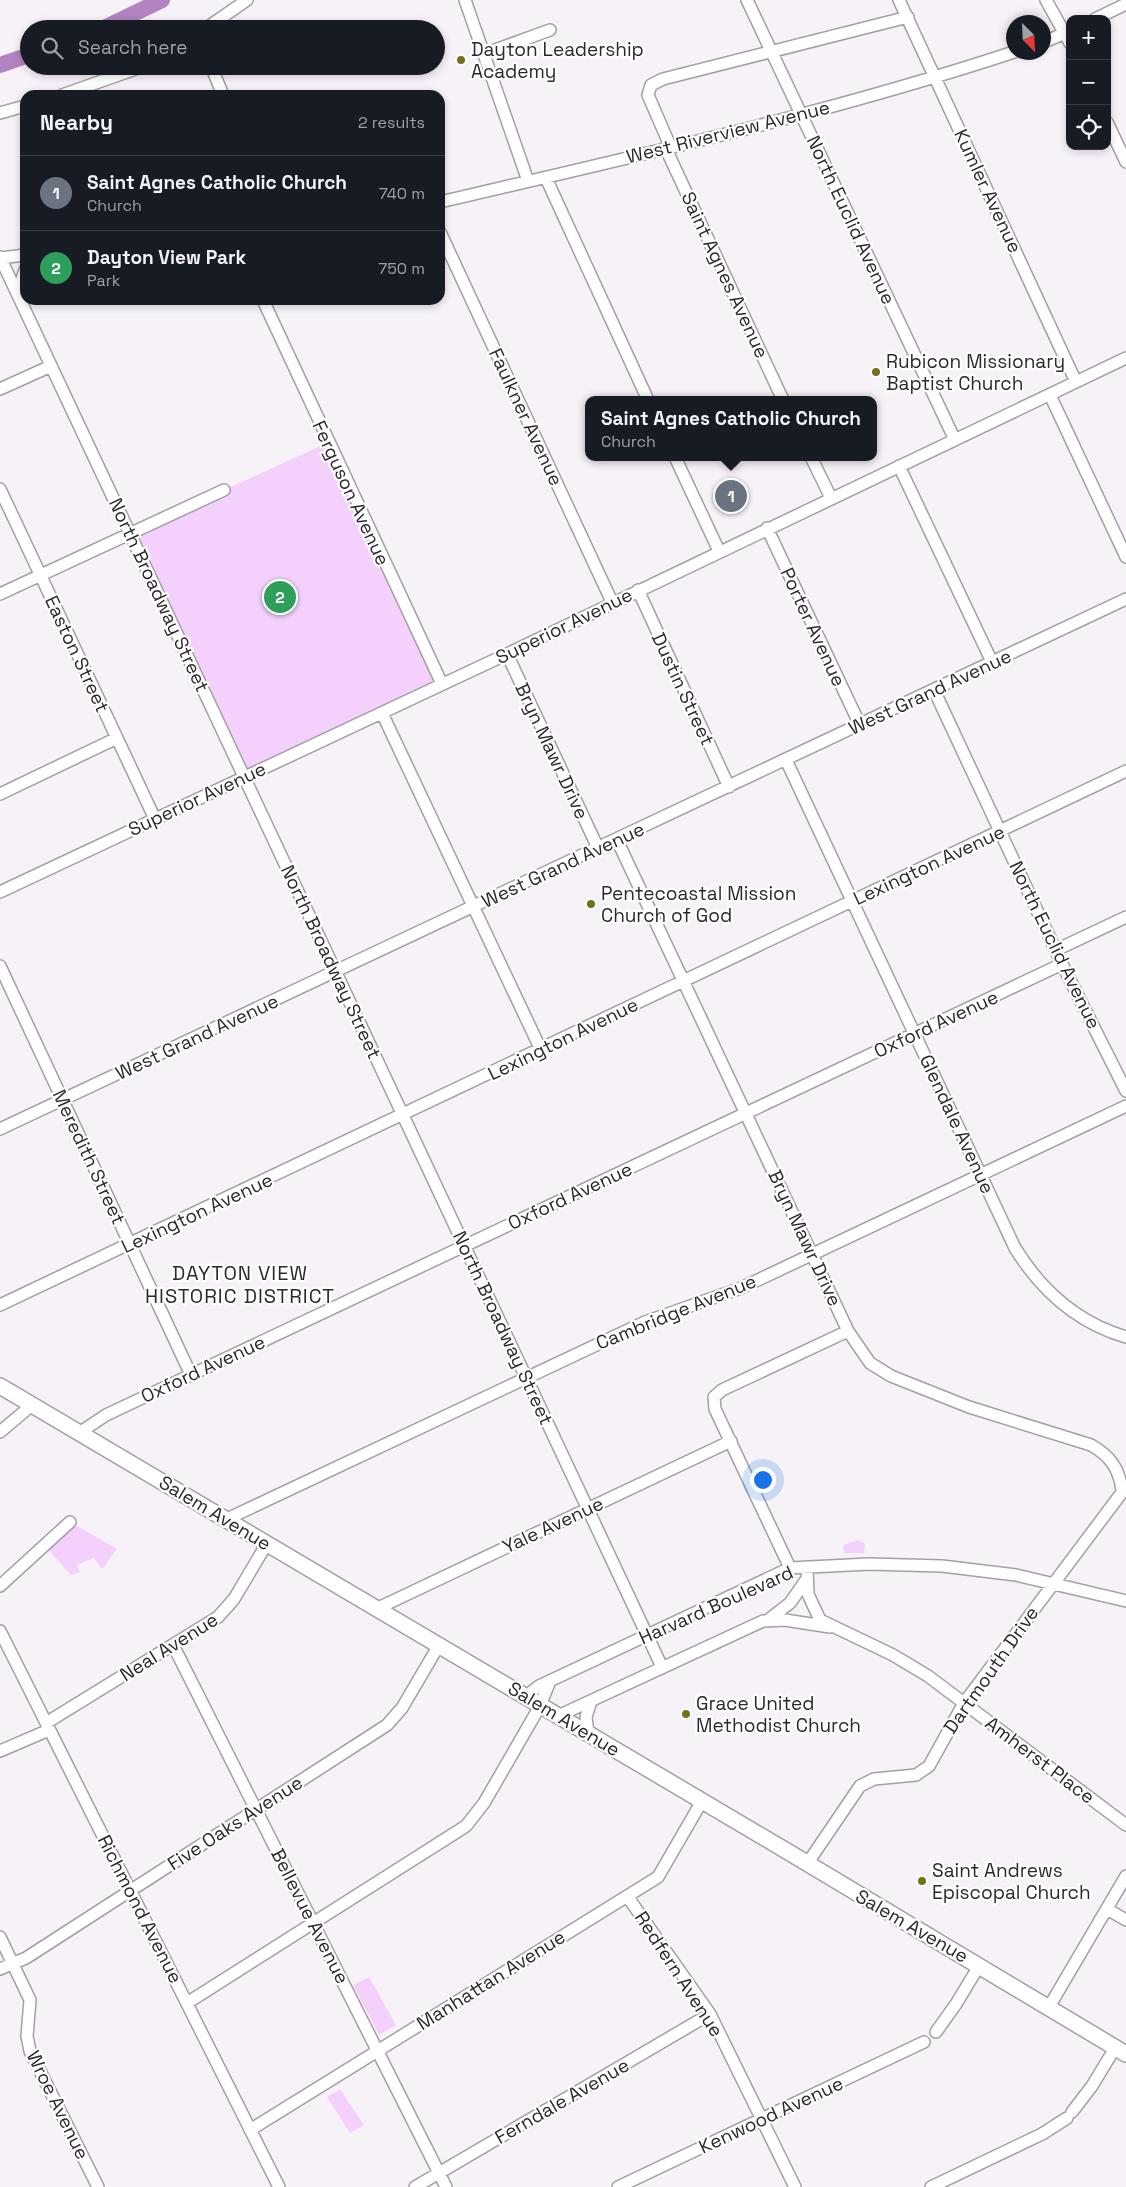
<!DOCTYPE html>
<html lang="en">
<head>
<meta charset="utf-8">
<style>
  :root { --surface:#171b24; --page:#20242c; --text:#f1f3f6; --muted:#9ea1a6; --line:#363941; --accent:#ea580c }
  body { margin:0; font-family:"Space Grotesk",sans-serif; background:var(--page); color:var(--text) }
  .controls { position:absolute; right:15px; top:15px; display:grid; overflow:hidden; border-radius:10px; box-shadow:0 2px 8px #0003 }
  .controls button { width:45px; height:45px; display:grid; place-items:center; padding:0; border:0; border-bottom:1px solid var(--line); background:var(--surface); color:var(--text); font:25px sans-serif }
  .compass { position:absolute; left:1006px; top:15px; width:45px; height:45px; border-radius:50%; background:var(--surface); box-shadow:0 2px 8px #0003; rotate:156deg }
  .you { position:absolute; left:762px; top:1479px; width:18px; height:18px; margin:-12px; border:4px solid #fff; border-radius:50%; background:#1a73e8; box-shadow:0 0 0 8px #1a73e833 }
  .badge { display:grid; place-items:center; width:32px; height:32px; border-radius:50%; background:var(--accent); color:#fff; font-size:16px; font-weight:700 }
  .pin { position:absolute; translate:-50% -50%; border:2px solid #fff; box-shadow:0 1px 5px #0006 }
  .popup { position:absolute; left:585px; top:396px; width:292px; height:65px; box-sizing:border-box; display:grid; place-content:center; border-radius:10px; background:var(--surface); filter:drop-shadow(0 1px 4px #0005); font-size:16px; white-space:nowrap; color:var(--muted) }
  .popup b { font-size:19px; color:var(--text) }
  .popup::after { content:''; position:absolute; left:50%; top:100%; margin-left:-10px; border:10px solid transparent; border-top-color:var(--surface) }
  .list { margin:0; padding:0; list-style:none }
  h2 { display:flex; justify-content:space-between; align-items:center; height:65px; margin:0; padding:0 20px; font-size:21px }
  h2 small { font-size:16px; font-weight:400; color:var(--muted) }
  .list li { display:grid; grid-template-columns:32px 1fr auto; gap:15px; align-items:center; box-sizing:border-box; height:75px; padding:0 20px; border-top:1px solid var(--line) }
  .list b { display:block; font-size:19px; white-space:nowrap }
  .list p { margin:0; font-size:16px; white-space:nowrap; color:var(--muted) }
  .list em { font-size:16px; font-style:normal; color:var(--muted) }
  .icon { flex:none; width:28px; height:28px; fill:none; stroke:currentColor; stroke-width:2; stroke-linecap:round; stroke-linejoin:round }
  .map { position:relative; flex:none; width:1126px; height:2187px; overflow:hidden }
  .search { position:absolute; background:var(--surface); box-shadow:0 2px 8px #0003; left:20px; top:20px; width:425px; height:55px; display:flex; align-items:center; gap:12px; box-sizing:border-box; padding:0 18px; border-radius:28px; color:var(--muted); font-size:19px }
  .panel { position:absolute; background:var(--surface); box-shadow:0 2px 8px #0003; left:20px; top:90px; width:425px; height:215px; border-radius:15px }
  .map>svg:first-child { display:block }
  .green { fill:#f3d1fc }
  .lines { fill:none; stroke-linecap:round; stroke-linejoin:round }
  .river { stroke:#b382c0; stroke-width:16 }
  .minor-casing { stroke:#a3a0a4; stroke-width:14 }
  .major-casing { stroke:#a3a0a4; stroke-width:18 }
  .minor { stroke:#fff; stroke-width:11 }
  .major { stroke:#fff; stroke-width:15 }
  .poi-dot { fill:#737217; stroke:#fff; stroke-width:2 }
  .labels { text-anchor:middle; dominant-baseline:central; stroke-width:4.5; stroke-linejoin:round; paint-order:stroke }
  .poi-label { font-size:19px; fill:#2b292b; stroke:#fff; text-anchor:start }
  .street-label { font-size:19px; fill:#2b292b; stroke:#fff }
  .neighbourhood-label { font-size:20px; letter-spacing:1px; fill:#2b292b; stroke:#fff }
</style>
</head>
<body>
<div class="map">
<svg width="1126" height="2187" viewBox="0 0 1126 2187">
  <rect width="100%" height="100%" fill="#f6f2f7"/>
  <!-- green -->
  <path class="green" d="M329 442 442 684 243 777 131 533Z
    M70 1522 117 1549 102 1569 94 1558 77 1565 80 1572 71 1575 45 1546Z
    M858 1540 865 1544 864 1553H844L843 1545Z
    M369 1977 396 2025 379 2035 353 1985Z
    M340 2089 364 2125 350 2133 327 2097Z"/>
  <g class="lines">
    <!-- river -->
    <path class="river" d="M102 29 162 0
      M0 65 29 55"/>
    <!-- minor casing -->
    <g class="minor-casing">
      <path id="minor" d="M465 0 528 181
        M747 0 955 440
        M899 0 1076 382
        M1046 0 1070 43
        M1095 19 1126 4
        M205 29 247 0
        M1044 42 1070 31
        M484 54 550 30
        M211 66 223 95
        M62 95 144 66
        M0 113 25 106
        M1107 122 1126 162
        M671 148 648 95 651 85 663 79 908 17
        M666 149 783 400
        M546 178 648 400
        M440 202C632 157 826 114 1014 52
        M440 232 612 602
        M0 257 662 1667
        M0 258 25 255
        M21 297 20 285 25 270
        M263 300 442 684
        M0 389 51 366
        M1050 395 1126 557
        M675 457 719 551
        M811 457 831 498
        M899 466 992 662
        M0 489 155 819
        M767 528 860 725
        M638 590 729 787
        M0 594 224 490
        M507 654 598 848
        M934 690 1062 964 1126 1091
        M382 713 541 1050
        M786 760 1015 1248C1041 1290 1078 1323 1126 1337
        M0 794 117 738
        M617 840 848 1331 870 1363 891 1376 969 1407 1091 1445C1110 1456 1119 1468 1122 1490
        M0 892 507 654 1126 358
        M1056 950 1126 917
        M0 966 191 1375
        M0 1129 1126 599
        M0 1305 1126 771
        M0 1432 32 1405
        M79 1433 106 1415 1062 964
        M227 1519 645 1322 741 1288 1126 1106
        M807 1567 808 1594 820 1620 893 1655 928 1676 1126 1825
        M790 1568 715 1409 714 1397 722 1390 848 1331
        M0 1586 70 1522
        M376 1609 731 1441
        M768 1620 790 1603 806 1580
        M0 1631 279 2187
        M173 1645 446 2187
        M525 1697 539 1686 790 1568 869 1564 942 1566 1016 1575 1126 1601
        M558 1716 763 1621 785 1620 830 1627
        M46 1723 218 1617 234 1599 266 1545
        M588 1733 586 1717 591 1701
        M0 1751 49 1730
        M807 1864 860 1786 874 1779 916 1775 929 1766 964 1703 1126 1487
        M627 1896 710 2014 795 2187
        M1107 1909 1126 1920
        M0 1937 30 2000 27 2036 30 2051 98 2187
        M0 1969 26 1958 387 1725 402 1708 439 1645
        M187 2003 466 1826 484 1803 540 1706 550 1681
        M1049 2007 1126 1876
        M936 2032 956 2004 979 1966
        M1072 2112 1092 2086 1115 2048
        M250 2130 658 1877 702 1801
        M415 2187 710 2014
        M618 2187 924 2042
        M931 2187 1042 2134 1067 2118"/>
    </g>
    <!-- major casing -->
    <g class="major-casing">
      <path id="major" d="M0 1386 785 1850 1126 2054"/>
    </g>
    <!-- minor -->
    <use href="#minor" class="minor"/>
    <!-- major -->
    <use href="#major" class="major"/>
  </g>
  <!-- markers -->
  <g class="poi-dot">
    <circle cx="461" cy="60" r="5"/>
    <circle cx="876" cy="372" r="5"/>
    <circle cx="591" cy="904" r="5"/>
    <circle cx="686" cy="1714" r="5"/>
    <circle cx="922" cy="1881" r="5"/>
  </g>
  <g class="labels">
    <!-- poi labels -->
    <g class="poi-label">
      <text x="471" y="49">Dayton Leadership<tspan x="471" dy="22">Academy</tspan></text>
      <text x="886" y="361">Rubicon Missionary<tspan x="886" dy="22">Baptist Church</tspan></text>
      <text x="601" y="893">Pentecoastal Mission<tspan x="601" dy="22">Church of God</tspan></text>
      <text x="696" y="1703">Grace United<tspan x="696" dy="22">Methodist Church</tspan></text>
      <text x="932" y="1870">Saint Andrews<tspan x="932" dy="22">Episcopal Church</tspan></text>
    </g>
    <!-- street labels -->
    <g class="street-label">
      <text transform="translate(728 132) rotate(-14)">West Riverview Avenue</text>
      <text transform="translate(988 191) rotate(65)">Kumler Avenue</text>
      <text transform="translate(851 220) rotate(65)">North Euclid Avenue</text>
      <text transform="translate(725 275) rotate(65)">Saint Agnes Avenue</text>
      <text transform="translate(526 417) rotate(65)">Faulkner Avenue</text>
      <text transform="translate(351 493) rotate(65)">Ferguson Avenue</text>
      <text transform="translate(159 595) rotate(65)">North Broadway Street</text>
      <text transform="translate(564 626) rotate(-26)">Superior Avenue</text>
      <text transform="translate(813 627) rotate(65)">Porter Avenue</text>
      <text transform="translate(77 654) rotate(65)">Easton Street</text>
      <text transform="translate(683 689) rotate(65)">Dustin Street</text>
      <text transform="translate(930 692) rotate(-25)">West Grand Avenue</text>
      <text transform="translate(552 751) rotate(65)">Bryn Mawr Drive</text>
      <text transform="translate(197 799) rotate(-25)">Superior Avenue</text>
      <text transform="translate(563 865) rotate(-25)">West Grand Avenue</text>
      <text transform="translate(929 865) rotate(-25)">Lexington Avenue</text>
      <text transform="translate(1055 945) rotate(64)">North Euclid Avenue</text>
      <text transform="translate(331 962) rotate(65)">North Broadway Street</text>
      <text transform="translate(936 1024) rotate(-25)">Oxford Avenue</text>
      <text transform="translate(197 1037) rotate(-25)">West Grand Avenue</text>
      <text transform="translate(563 1039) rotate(-26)">Lexington Avenue</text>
      <text transform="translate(957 1124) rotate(65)">Glendale Avenue</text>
      <text transform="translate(89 1157) rotate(65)">Meredith Street</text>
      <text transform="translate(570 1196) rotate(-25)">Oxford Avenue</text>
      <text transform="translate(197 1213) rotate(-25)">Lexington Avenue</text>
      <text transform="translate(805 1238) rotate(65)">Bryn Mawr Drive</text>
      <text transform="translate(676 1312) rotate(-22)">Cambridge Avenue</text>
      <text transform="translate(503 1328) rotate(65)">North Broadway Street</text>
      <text transform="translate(203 1369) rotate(-25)">Oxford Avenue</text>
      <text transform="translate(215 1513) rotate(31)">Salem Avenue</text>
      <text transform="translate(553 1525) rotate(-25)">Yale Avenue</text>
      <text transform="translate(716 1605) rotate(-24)">Harvard Boulevard</text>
      <text transform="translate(169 1647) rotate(-32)">Neal Avenue</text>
      <text transform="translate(991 1670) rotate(-55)">Dartmouth Drive</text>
      <text transform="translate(564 1719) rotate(31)">Salem Avenue</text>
      <text transform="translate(1040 1760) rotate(37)">Amherst Place</text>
      <text transform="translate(235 1823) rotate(-33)">Five Oaks Avenue</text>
      <text transform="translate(140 1909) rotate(63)">Richmond Avenue</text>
      <text transform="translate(310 1916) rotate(63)">Bellevue Avenue</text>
      <text transform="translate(912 1926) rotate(30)">Salem Avenue</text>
      <text transform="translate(679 1974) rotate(57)">Redfern Avenue</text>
      <text transform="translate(491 1980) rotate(-32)">Manhattan Avenue</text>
      <text transform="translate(562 2101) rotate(-30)">Ferndale Avenue</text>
      <text transform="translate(58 2105) rotate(64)">Wroe Avenue</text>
      <text transform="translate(771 2115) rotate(-25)">Kenwood Avenue</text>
    </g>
    <!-- neighbourhood labels -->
    <g class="neighbourhood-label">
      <text x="240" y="1273">DAYTON VIEW<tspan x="240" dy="23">HISTORIC DISTRICT</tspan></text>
    </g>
  </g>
</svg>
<div class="controls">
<button>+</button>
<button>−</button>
<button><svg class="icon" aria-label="locate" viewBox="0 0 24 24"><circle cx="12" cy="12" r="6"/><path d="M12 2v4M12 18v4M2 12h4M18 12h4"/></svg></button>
</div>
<svg class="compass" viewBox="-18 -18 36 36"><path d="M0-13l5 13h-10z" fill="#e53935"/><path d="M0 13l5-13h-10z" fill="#9ea1a6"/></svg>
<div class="you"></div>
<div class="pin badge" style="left:731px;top:496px;background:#6b7280">1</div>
<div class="popup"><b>Saint Agnes Catholic Church</b>Church</div>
<div class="pin badge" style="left:280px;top:597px;background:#2e9e5b">2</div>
<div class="search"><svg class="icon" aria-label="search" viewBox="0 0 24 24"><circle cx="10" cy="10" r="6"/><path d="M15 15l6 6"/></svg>Search here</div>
<section class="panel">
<h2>Nearby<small>2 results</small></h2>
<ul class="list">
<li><span class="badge" style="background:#6b7280">1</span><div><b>Saint Agnes Catholic Church</b><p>Church</p></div><em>740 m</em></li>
<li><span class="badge" style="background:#2e9e5b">2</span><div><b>Dayton View Park</b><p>Park</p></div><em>750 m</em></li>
</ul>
</section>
</div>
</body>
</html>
